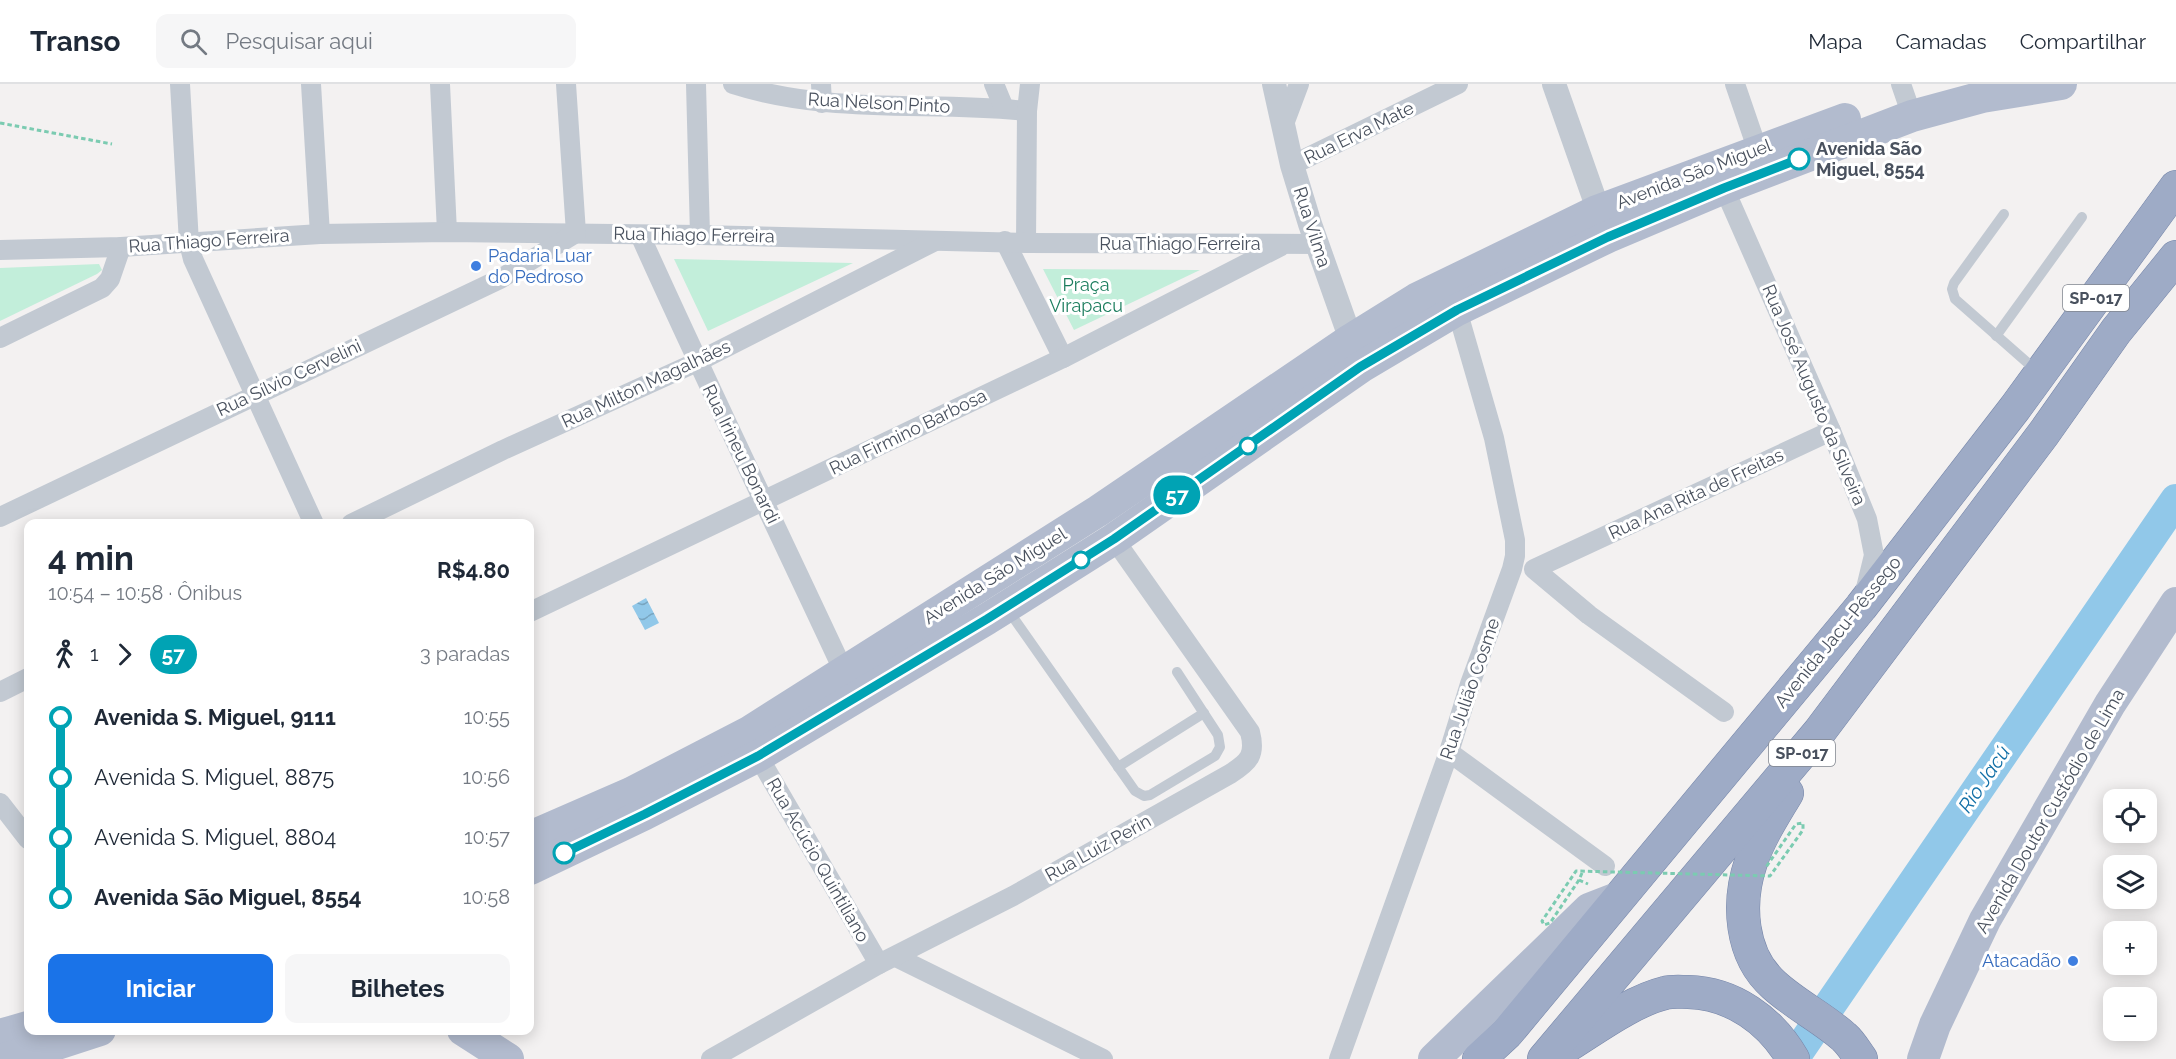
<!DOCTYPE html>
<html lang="pt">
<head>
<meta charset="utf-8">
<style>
  body { margin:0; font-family:Raleway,sans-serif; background:#f6f6f7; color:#1f2937; height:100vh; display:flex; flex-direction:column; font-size:22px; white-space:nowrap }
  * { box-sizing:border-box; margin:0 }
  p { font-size:20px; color:#747a83 }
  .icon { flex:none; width:33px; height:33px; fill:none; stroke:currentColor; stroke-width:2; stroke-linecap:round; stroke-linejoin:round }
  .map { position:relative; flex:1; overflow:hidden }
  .panel { position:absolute; left:24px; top:435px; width:510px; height:516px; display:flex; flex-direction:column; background:#fff; border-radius:12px; box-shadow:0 3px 15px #0003 }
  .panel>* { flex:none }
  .badge { padding:0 12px; border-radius:20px; font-size:21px; line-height:39px }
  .buttons { position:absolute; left:2103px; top:705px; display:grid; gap:12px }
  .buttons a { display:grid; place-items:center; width:54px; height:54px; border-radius:12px; background:#fff; box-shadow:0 3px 15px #0003; font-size:30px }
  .map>.badge { position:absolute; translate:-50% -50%; box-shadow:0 0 0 3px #fff }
  .legs { display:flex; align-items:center; gap:9px; height:66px; padding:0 24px; font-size:20px }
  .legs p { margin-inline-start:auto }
  .headline { display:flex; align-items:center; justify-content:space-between; height:102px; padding:0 24px }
  h1 { font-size:33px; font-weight:700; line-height:45px }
  .action { display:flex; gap:12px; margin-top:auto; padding:12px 24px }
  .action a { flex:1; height:69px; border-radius:12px; background:#1a73e8; color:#fff; font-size:24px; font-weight:700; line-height:69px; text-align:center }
  .action a+a { background:#f6f6f7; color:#1f2937 }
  ul { padding:0 24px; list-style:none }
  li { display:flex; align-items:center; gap:21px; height:60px; font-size:22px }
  li i { display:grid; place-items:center; width:9px; height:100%; margin:0 8px; background:currentColor }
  li i::after { content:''; width:15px; height:15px; margin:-8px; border:4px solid; border-radius:50%; background:#fff }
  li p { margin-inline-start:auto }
  li:first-child i { background:linear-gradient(#0000 50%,currentColor 0) }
  li:last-child i { background:linear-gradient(currentColor 50%,#0000 0) }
  header { display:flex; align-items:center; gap:36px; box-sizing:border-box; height:84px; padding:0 30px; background:#fff; border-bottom:2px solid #e0e1e3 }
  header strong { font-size:28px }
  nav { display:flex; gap:33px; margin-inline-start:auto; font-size:21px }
  .search { width:420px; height:54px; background:#f6f6f7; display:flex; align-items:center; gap:15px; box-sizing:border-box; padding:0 21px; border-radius:12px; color:#747a83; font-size:22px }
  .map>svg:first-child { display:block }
</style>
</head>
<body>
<header>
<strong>Transo</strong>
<div class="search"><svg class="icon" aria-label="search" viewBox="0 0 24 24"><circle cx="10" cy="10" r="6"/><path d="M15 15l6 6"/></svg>Pesquisar aqui</div>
<nav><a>Mapa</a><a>Camadas</a><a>Compartilhar</a></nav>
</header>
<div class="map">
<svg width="2176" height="975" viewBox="0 0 2176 975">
  <defs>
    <pattern id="water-waves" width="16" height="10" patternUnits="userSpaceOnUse" patternTransform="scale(1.5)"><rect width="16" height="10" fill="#91c8e9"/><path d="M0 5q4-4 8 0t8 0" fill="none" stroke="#78a5c0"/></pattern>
  </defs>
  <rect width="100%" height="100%" fill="#f3f1f1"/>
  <!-- park -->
  <g fill="#c2eeda">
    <polygon points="674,175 852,179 853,179 708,247"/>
    <polygon points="99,180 102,186 97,190 0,237 0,184"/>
    <polygon points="1043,185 1196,186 1200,186 1074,246"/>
  </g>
  <!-- water -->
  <polygon fill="url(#water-waves)" points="646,514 659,539 645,546 632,522"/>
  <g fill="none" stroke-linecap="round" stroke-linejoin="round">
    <!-- river -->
    <polyline stroke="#91c8e9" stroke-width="32" points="1793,975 2176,416"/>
    <!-- trunk casing -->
    <g stroke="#7686a9" stroke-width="34">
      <g id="trunk">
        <path d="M 1787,709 C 1774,731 1759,754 1751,778 C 1737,819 1740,871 1774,901 C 1796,921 1823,934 1844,953 C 1851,959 1856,968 1861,975"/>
        <path d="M 1567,962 C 1596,944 1632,917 1665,909 C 1672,907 1681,908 1688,908 C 1733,909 1771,937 1793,975"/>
        <polyline points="1479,975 1507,949 1861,523 2015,324 2176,103"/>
        <polyline points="1544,975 1820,647 2044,349 2116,247 2176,173"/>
      </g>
    </g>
    <!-- path -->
    <g stroke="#7bcbb1" stroke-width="3" stroke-dasharray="4.5 3" stroke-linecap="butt">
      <polyline points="0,39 112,60"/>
      <polyline points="1582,789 1579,796 1588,800"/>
    </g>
    <!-- service -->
    <g stroke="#c2c9d2" stroke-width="10">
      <polyline points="2004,130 1954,199 1952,205 1955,215 2038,288"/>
      <polyline points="1996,252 2082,133"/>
      <polyline points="1008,526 1135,707 1144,712 1150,711 1215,672 1220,663 1218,651 1177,588"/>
      <polyline points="1118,683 1204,629"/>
    </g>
    <!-- minor -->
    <g stroke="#c2c9d2" stroke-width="20">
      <polyline points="180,0 189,159 193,175 314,440"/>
      <polyline points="311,0 320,150"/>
      <polyline points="440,0 447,148"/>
      <polyline points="696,0 700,151"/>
      <path d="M 733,0 C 829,31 929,17 1027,27"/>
      <polyline points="821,0 822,19"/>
      <polyline points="994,0 1004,24"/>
      <polyline points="1735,0 1758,67"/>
      <polyline points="1901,0 1912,32"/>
      <polyline points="1284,40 1299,0"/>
      <polyline points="1292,81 1458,0"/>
      <polyline points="1724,104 1831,347 1867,435 1874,471 1865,508"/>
      <path d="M 640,151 C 706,298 776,442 844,588"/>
      <polyline points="1005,157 1063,274"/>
      <polyline points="1026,159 1027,27 1030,0"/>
      <polyline points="0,166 121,163 320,150 447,148 700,151 1026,159 1317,160"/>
      <polyline points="0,254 102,204 110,195 121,163"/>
      <polyline points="0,433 500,195 576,149 566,0"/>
      <polyline points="351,440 503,366 697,278 935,157"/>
      <polyline points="530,528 1063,274 1281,162"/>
      <polyline points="0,608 28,594"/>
      <polyline points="1724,628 1589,531 1534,485 1831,347"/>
      <polyline points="1449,668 1605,782"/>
      <polyline points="758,672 879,880"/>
      <polyline points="0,719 28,755"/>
      <polyline points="896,873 1103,975"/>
      <path d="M 711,975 L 879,880 L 1013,812 L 1230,690 C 1249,678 1256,671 1250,648 L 1114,455"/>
      <polyline points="1339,975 1449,668 1470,600 1512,485 1515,472 1515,456 1494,354 1457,226 1452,218"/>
    </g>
    <!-- tertiary -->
    <g stroke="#c2c9d2" stroke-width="24">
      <polyline points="1274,0 1292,81 1310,140 1356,270"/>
      <polyline points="1554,0 1604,142"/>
    </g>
    <!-- primary -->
    <g stroke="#b2bbce" stroke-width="32">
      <polyline points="530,753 631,709 749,648 1098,427 1350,256 1416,215 1597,127 1845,35"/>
      <polyline points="530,785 645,730 758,672 987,535 1114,455 1361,283 1457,226 1608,153 1724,104 1912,32 1982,13 2061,0"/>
      <polyline points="463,946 508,975"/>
      <polyline points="0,951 28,943"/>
      <polyline points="3,975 51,962 100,946"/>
      <polyline points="1434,975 1589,825 1620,813"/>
      <polyline points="1923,975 1935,941 1985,836 2110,620 2176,519"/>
    </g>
    <!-- trunk -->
    <use href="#trunk" stroke="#9eabc6" stroke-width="33"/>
    <!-- path-bridge -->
    <polyline stroke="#7bcbb1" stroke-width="3" stroke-dasharray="4.5 3" stroke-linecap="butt" points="1579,796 1550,839 1544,841 1542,837 1576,787 1770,792 1803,746 1803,739 1796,740 1766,783"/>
  </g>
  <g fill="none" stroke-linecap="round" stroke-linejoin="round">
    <!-- line-1 casing -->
    <g stroke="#fff" stroke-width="14">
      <polyline id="line-1" points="564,769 645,730 758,672 987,535 1114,455 1360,283 1457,226 1608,153 1724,104 1799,75"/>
    </g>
    <!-- line-1 -->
    <use href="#line-1" stroke="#00a3b4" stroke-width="9"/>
  </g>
  <!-- markers -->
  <g fill="#fff" stroke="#00a3b4" stroke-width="3">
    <circle cx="1799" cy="75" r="10"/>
    <circle cx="1248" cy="362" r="8"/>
    <circle cx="1081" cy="476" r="8"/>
    <circle cx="564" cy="769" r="10"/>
  </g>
  <g fill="#3f7fe0" stroke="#fff" stroke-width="2">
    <circle cx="476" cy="182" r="6"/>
    <circle cx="2073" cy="877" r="6"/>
  </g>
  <g text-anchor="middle" stroke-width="6" stroke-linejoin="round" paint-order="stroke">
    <!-- shield labels -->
    <g fill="#fff" stroke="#80858e" stroke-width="1.5">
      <rect x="2063" y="201" width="66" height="26" rx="4.5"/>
      <rect x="1769" y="656" width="66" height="26" rx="4.5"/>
    </g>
    <g font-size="16" font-weight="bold" fill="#49515e">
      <text x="2096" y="220">SP-017</text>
      <text x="1802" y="675">SP-017</text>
    </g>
    <!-- street labels -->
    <g font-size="18" fill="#49515e" stroke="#fff">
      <text transform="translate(879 19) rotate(3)" y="6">Rua Nelson Pinto</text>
      <text transform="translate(1359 49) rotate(-26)" y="6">Rua Erva Mate</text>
      <text transform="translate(1694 90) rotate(-21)" y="6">Avenida São Miguel</text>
      <text transform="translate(1312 143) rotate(72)" y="6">Rua Vilma</text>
      <text transform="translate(694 151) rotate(1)" y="6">Rua Thiago Ferreira</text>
      <text transform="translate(209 157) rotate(-4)" y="6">Rua Thiago Ferreira</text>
      <text x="1180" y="166">Rua Thiago Ferreira</text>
      <text transform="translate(289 294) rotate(-25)" y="6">Rua Sílvio Cervelini</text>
      <text transform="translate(646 300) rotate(-25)" y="6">Rua Milton Magalhães</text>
      <text transform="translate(1814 311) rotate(67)" y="6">Rua José Augusto da Silveira</text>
      <text transform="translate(908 348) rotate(-26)" y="6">Rua Firmino Barbosa</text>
      <text transform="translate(741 370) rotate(64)" y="6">Rua Irineu Bonardi</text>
      <text transform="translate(1696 410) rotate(-25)" y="6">Rua Ana Rita de Freitas</text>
      <text transform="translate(995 492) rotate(-32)" y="6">Avenida São Miguel</text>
      <text transform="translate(1838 548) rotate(-51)" y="6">Avenida Jacu-Pêssego</text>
      <text transform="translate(1470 605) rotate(-71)" y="6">Rua Julião Cosme</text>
      <text transform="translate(2050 727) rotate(-60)" y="6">Avenida Doutor Custódio de Lima</text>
      <text transform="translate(1098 764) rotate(-29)" y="6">Rua Luiz Perin</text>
      <text transform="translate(818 776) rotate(60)" y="6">Rua Acúcio Quintiliano</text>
    </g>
    <!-- stop labels -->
    <g font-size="18" font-weight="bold" fill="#49515e" stroke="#fff" text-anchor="start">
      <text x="1816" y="71">Avenida São<tspan x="1816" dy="21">Miguel, 8554</tspan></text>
    </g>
    <!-- shop labels -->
    <g font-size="18" fill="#366cbe" stroke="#fff" text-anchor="start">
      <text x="488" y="178">Padaria Luar<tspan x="488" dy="21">do Pedroso</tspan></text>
      <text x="2061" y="883" text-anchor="end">Atacadão</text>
    </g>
    <!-- park labels -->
    <g font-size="18" fill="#1b7d5d" stroke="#fff">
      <text x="1086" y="207">Praça<tspan x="1086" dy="21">Virapacu</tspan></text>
    </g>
    <!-- water labels -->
    <g font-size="20" font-style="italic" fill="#1270a7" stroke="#fff">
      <text transform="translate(1984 695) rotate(-56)" y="7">Rio Jacú</text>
    </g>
  </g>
</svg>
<div class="buttons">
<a><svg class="icon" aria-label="locate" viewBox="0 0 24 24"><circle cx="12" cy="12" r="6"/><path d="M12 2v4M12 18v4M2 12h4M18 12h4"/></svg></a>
<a><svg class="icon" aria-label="layers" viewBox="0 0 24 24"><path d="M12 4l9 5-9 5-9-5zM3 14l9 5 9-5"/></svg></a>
<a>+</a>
<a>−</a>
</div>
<b class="badge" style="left:1177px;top:411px;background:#00a3b4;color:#fff">57</b>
<section class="panel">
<div class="headline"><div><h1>4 min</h1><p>10:54 – 10:58 · Ônibus</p></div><b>R$4.80</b></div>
<div class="legs"><svg class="icon" aria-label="walk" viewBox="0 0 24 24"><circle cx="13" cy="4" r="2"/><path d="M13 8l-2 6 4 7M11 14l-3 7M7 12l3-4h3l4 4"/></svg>1<svg class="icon" aria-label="forward" viewBox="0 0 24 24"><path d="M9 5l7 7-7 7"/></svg><b class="badge" style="background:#00a3b4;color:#fff">57</b><p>3 paradas</p></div>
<ul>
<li><i style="color:#00a3b4"></i><b>Avenida S. Miguel, 9111</b><p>10:55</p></li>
<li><i style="color:#00a3b4"></i><span>Avenida S. Miguel, 8875</span><p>10:56</p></li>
<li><i style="color:#00a3b4"></i><span>Avenida S. Miguel, 8804</span><p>10:57</p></li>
<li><i style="color:#00a3b4"></i><b>Avenida São Miguel, 8554</b><p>10:58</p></li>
</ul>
<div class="action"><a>Iniciar</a><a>Bilhetes</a></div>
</section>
</div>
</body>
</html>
